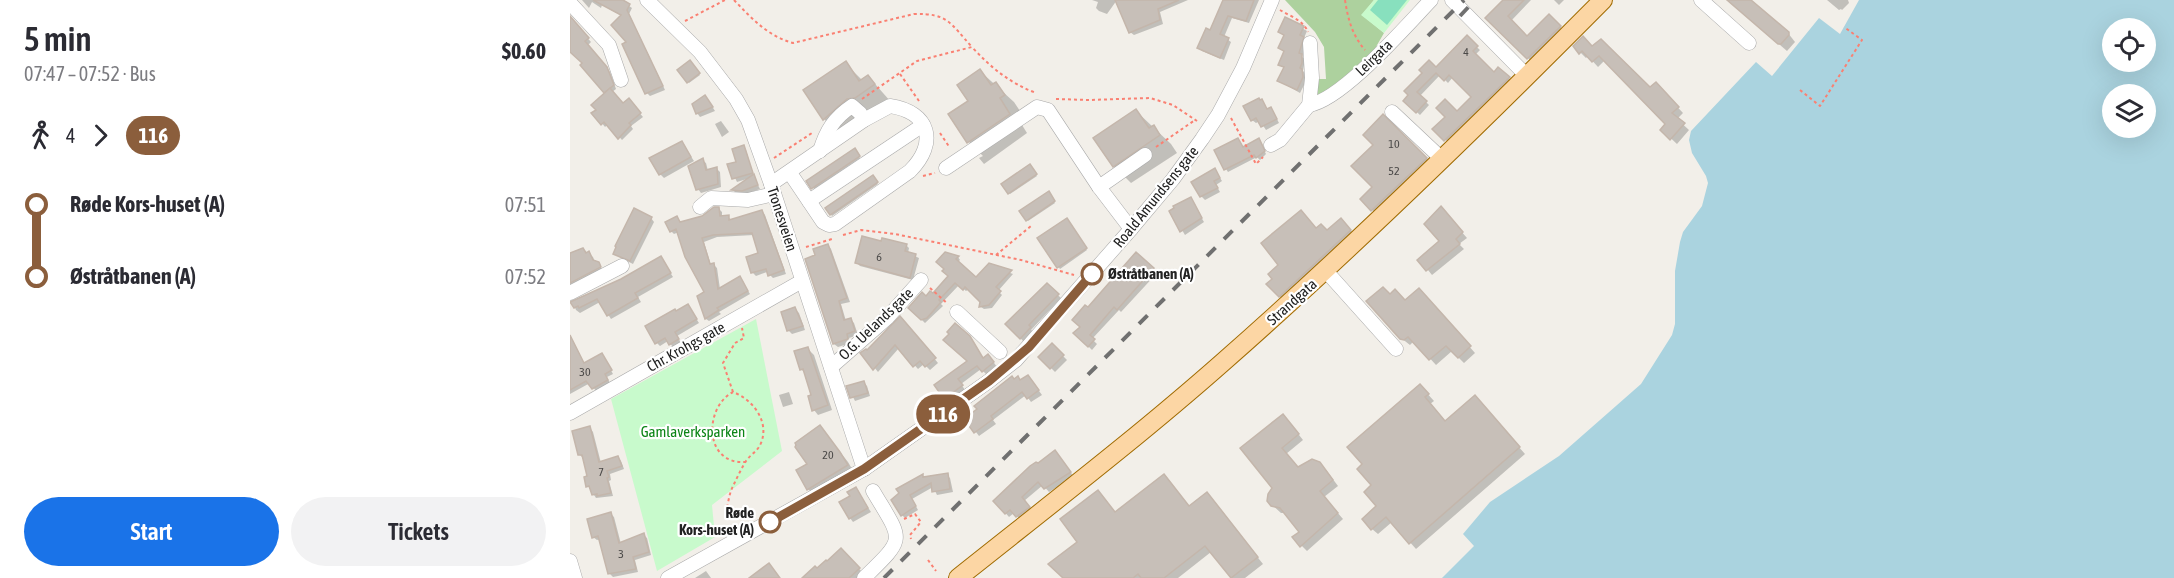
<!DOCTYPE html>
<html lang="en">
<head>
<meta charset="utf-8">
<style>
  body { margin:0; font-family:"Asap Condensed",sans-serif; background:#f2f2f3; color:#2b2b33; height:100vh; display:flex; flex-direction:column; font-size:22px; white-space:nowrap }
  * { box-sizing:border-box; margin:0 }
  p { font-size:20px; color:#7c7c81 }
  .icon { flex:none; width:33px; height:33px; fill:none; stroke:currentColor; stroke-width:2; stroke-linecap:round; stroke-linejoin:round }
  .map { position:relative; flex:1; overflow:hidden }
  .drawer { display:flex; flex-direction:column; background:#fff; width:570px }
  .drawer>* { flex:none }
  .badge { padding:0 12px; border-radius:20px; font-size:21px; line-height:39px }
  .buttons { position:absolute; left:1532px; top:18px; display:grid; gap:12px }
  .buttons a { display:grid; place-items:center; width:54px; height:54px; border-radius:50%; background:#fff; box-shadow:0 6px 24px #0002; font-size:30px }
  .map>.badge { position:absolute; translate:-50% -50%; box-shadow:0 0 0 3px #fff }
  .legs { display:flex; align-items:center; gap:9px; height:66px; padding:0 24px; font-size:20px }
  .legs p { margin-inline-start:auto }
  .overview { display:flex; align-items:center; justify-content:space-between; height:102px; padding:0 24px }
  h1 { font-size:33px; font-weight:600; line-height:45px }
  .primary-button { display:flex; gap:12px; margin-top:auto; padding:12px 24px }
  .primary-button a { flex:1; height:69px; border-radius:36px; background:#1a73e8; color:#fff; font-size:24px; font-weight:600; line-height:69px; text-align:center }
  .primary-button a+a { background:#f2f2f3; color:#2b2b33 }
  ul { padding:0 24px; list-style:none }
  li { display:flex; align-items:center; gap:21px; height:72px; font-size:22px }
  li i { display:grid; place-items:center; width:9px; height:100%; margin:0 8px; background:currentColor }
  li i::after { content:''; width:15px; height:15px; margin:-8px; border:4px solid; border-radius:50%; background:#fff }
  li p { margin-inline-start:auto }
  li:first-child i { background:linear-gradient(#0000 50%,currentColor 0) }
  li:last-child i { background:linear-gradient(currentColor 50%,#0000 0) }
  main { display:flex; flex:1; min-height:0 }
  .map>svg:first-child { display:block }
</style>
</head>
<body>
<main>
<section class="drawer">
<div class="overview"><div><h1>5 min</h1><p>07:47 – 07:52 · Bus</p></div><b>$0.60</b></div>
<div class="legs"><svg class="icon" aria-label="walk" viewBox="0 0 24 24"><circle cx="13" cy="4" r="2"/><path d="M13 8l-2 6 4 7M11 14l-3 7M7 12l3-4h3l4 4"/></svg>4<svg class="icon" aria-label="forward" viewBox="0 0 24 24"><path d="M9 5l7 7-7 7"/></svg><b class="badge" style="background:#8b5e3c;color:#fff">116</b></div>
<ul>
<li><i style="color:#8b5e3c"></i><b>Røde Kors-huset (A)</b><p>07:51</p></li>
<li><i style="color:#8b5e3c"></i><b>Østråtbanen (A)</b><p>07:52</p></li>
</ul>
<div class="primary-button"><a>Start</a><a>Tickets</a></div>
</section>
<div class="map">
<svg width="1604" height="578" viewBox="0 0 1604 578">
  <rect width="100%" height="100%" fill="#f2efe9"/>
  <!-- forest -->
  <polygon fill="#add19e" points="804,0 792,15 814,33 799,59 751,98 743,97 745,79 756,79 754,47 745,32 715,0"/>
  <!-- park -->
  <g fill="#c8facc">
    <polygon points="804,0 840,0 814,33 791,15"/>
    <polygon points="186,319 212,451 142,505 145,537 87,571 41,399"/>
  </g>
  <!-- pitch -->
  <polygon fill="#88e0be" points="808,0 837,0 817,25 800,10"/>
  <!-- water -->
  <path fill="#aad3df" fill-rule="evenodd" d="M 1289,0 L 1604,0 L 1604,578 L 872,578 L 904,546 L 893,534 L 920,502 L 989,456 L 1071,384 L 1102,335 L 1105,324 L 1105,271 L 1110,242 L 1113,232 L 1132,206 L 1138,183 L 1136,176 L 1122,153 L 1119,140 L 1121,131 L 1186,62 L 1202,76 L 1249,18 L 1270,34 ZM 1542,28 L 1575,28 L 1575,62 L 1542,62 ZM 1542,94 L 1575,94 L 1575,128 L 1542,128 Z"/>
  <!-- shadow -->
  <g fill="#0003">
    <polygon points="12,0 50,0 62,8 59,14 95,90 80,96 77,93 58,43 52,16 32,5 31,8 22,2 19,8"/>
    <polygon points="522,0 547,0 537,14 529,11 526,8 528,2"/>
    <polygon points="547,0 618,0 590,12 593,24 564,35 560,32"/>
    <polygon points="654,0 689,0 679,23 662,18 654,37 661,42 654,60 632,51 629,48 641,32"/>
    <polygon points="934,0 961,0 941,21 957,38 979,16 994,30 962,62 917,18"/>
    <polygon points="984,0 994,0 989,5"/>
    <polygon points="1157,0 1179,0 1218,33 1225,42 1217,51"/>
    <polygon points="1257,0 1278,0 1279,3 1272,10 1271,9 1269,10"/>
    <polygon points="0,18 21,42 18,45 40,72 46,89 42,92 53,105 61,103 73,117 61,126 63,129 52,140 38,124 35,127 24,113 28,110 36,94 12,65 14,63 0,50"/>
    <polygon points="716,19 737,31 734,38 737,42 732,57 735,59 733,71 736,74 736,81 730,93 709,81 715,69 710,64 715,52 710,48 715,36 710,32"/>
    <polygon points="897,38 910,50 905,55 924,74 928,69 942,81 879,143 864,129 877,117 887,113 903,97 883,77 878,83 870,75 850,96 859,105 850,115 835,101"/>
    <polygon points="1005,47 1022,48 1080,89 1086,84 1113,113 1107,119 1119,130 1107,144 1092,130 1098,124 1035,60 1028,67 1018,56 1016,58"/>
    <polygon points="120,62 130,75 119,83 109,70"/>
    <polygon points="275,63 292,80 298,76 321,102 271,136 254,119"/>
    <polygon points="410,71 444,102 452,114 447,117 457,133 414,164 409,158 413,156 399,142 400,101"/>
    <polygon points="138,100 145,111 130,117 127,113"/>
    <polygon points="692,101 698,110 700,109 704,113 709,123 696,130 690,121 686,123 682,120"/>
    <polygon points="566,111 601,144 607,153 561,183 544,166"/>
    <polygon points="813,117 862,164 807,215 792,199 804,187 805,145"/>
    <polygon points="151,121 159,132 152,137 145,124"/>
    <polygon points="689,140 696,154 690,160 687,157 658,172 656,169 674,148"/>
    <polygon points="112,143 124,161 94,178 90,174"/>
    <polygon points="173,147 176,150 184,177 190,189 176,194 166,193 163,190 180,178 167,182 159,165 167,163"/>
    <polygon points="286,152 290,158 244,189 239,182"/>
    <polygon points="132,160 136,163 138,171 147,169 150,172 151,187 131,193 128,189"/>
    <polygon points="461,167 467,176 440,194 433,184"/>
    <polygon points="645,170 652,181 646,185 650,192 635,200 631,196"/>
    <polygon points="303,177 308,184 262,216 257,209"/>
    <polygon points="478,193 485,203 458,221 451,212"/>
    <polygon points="620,199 634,222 615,235 601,212"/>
    <polygon points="149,209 152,212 152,217 158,217 163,221 192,211 195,215 216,274 203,278 197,272 186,276 183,273 178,258 190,254 184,235 147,237 134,242 141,265 144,265 147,268 150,289 170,278 180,294 149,312 151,314 139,321 136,319 129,297 136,293 109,232 104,234 101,231 106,218 111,223 133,217"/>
    <polygon points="875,213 897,238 889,244 894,249 862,275 850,260 871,241"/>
    <polygon points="81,218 84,222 63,264 49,257 45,254"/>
    <polygon points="771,220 784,234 713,300 698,284 746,230 757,232"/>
    <polygon points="498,222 517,250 490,269 469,239"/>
    <polygon points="258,245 261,249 280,302 271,304 276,321 280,319 284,323 288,335 279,338 281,343 268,347 264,344 247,256"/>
    <polygon points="336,245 339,248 338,253 349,258 343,280 290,266 287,263"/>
    <polygon points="13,249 23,257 25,262 34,271 0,289 0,255"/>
    <polygon points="375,254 388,257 390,260 388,262 406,279 419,265 443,274 428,291 432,295 422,308 414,309 411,307 412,301 399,289 396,291 389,285 371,304 373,306 355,323 340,308 363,295 380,276"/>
    <polygon points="566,254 587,273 551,312 549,310 522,339 527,344 522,350 505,333 512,327 518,309"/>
    <polygon points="91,258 103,277 68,297 71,302 41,319 30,302 10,313 6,310 3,303 52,280"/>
    <polygon points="477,285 491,298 461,330 464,332 454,342 437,324"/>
    <polygon points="854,295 905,353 894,363 882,351 866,365 844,341 840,345 831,338 820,296 835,302"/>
    <polygon points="118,306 129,323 107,336 111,343 103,347 98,341 90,346 87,343 106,312"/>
    <polygon points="225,309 229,313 235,330 222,334 219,331 213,313"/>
    <polygon points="334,322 368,363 360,370 354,364 348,369 329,348 308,372 293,353 298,352"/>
    <polygon points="482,345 497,360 485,372 470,357"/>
    <polygon points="6,349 15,364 34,358 43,374 37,377 40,383 26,391 20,383 0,394 0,352"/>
    <polygon points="238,349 244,355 262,410 248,415 244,410 243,396 236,374 231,369"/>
    <polygon points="414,360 422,360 427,367 416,374 411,369 391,384 395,390 379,402 375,398 399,362"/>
    <polygon points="461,380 472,395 461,402 456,395 423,420 426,424 409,436 396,419 451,382"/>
    <polygon points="293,382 297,386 300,396 285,401 278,387"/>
    <polygon points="855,391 864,401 860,404 876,422 910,403 955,454 846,549 822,522 808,534 802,529 809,506 803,485"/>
    <polygon points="219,392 223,404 213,407 209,395"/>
    <polygon points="718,421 733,440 716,454 728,469 750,464 756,470 768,486 754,497 773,519 737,551 731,545 731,532 716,513 711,513 700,503 704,487 672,448"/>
    <polygon points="250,427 278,462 285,474 246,497 238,489 239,464"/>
    <polygon points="20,428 23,432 31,463 48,457 51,461 54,469 40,474 41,480 39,481 43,496 26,498 18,486 19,477 13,458 10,455"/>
    <polygon points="489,456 504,477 479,492 473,485 454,501 463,511 451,520 444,513 439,517 425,501 468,465"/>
    <polygon points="377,475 380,478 383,492 367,495 363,487 342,499 348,510 335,518 332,515 331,493 353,476 355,478"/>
    <polygon points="594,476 620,507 637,494 693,564 675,578 662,578 641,552 608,578 494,578"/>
    <polygon points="286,489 301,512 283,522 280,518 282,496"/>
    <polygon points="41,514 44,517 51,544 74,535 77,538 81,555 65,560 68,572 43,577 39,573 31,539 27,540 23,537"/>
    <polygon points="271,550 295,575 292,578 238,578"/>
    <polygon points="136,571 141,578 125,578"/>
  </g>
  <!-- building -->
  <g fill="#c7bfb8" stroke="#c4b6ab" stroke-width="1.5">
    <polygon points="23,0 53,0 60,4 57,10 93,86 75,94 52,44 56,42 41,25 51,15"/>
    <polygon points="545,0 609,0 588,9 590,20 559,33"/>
    <polygon points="653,0 684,0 676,21 658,16 650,34 659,38 650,58 627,48 636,28 640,30"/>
    <polygon points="933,0 954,0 938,16 957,36 979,14 991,26 957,59 915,18"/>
    <polygon points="1157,0 1181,0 1219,32 1219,35 1211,44 1208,44"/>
    <polygon points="0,16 19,38 15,41 37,67 44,85 34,93 10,65 12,63 0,52"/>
    <polygon points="715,17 734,26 730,35 734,37 729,53 732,54 732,63 730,68 732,69 733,77 727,90 707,81 714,67 708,65 714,51 708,48 714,35 708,32"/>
    <polygon points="897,35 908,46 903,51 924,72 928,67 940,77 874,141 862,129 875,117 866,108 875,99 887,111 901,97 879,75 874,81 866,73 847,92 857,101 846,113 833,101 838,95 834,91 852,73 849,70 859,60 866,67"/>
    <polygon points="1013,36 1022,46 1031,39 1080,87 1086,82 1109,107 1102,113 1115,123 1100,140 1090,130 1095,124 1029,56 1022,62 1012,51 1009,54 1003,46"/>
    <polygon points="120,60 130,73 117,83 107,70"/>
    <polygon points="276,61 289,81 298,75 305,84 285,98 277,99 253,120 233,90"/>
    <polygon points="410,69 421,85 426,82 435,95 430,98 440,114 397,143 378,114 398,101 387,85"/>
    <polygon points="40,88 53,103 59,98 71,113 59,123 61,125 48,139 34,122 31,125 21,113 26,110 21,105"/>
    <polygon points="135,95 143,107 126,114 122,104"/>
    <polygon points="689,98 690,100 692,99 697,109 701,107 707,119 691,127 686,118 681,121 673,106"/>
    <polygon points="566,109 579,128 584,125 590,135 543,167 523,138"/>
    <polygon points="813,114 857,158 801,211 790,199 802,187 781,166 803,145 793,135"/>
    <polygon points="668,138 673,147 689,138 695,151 686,158 684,155 654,170 644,150"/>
    <polygon points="112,141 121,157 89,175 79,158"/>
    <polygon points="174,145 183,173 162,179 157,164 166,162 162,149"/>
    <polygon points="285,148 290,156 241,189 236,181"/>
    <polygon points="133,158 136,170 147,167 148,184 126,190 118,166"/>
    <polygon points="460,164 467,174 438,194 431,184"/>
    <polygon points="645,168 650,178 644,181 648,188 630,197 621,182"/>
    <polygon points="184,174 188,185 172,191 161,190"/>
    <polygon points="303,175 308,182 260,215 255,208"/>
    <polygon points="479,191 485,201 456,221 449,211"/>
    <polygon points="621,197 632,218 610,232 599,211 604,208 603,206"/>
    <polygon points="871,206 893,232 886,239 890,244 856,271 847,260 869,241 854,224"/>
    <polygon points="144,207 149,207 150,216 159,215 159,220 192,210 214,270 198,276 196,269 181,273 176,257 188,253 182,233 143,235 132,238 140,264 144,263 148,289 170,276 178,291 147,308 149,310 135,319 127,296 134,292 115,257 106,229 100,232 95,222 107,216 110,222 132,216"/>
    <polygon points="64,208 82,217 60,261 43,254 46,247 45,246"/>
    <polygon points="731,210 746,228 751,224 757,230 771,218 781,230 709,297 696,284 702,279 698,274 708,265 691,243"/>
    <polygon points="497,218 517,248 487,268 467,238"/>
    <polygon points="292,236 311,241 312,238 337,244 335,251 346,254 340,278 285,263"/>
    <polygon points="258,244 277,298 269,301 274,320 281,318 285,331 277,334 278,339 263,344 235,259 245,255 243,249"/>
    <polygon points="13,248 16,253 19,251 23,260 29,262 31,267 0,283 0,253"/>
    <polygon points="375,252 389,256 386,259 406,277 419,263 442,270 426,287 431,291 419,305 409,307 410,302 395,287 393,290 385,283 369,300 371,302 357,318 351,320 338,308 352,292 356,296 360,291 363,293 378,276 372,271 374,269 366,262"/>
    <polygon points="566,252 584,268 547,310 544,307 520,335 525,339 518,347 503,333 510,327 502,320 515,305 518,307"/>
    <polygon points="91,256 101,273 65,293 68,298 37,316 27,299 9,308 8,306 4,308 0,302 51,279"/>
    <polygon points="477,283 489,294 459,325 461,327 450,339 435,324"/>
    <polygon points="813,287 820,294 825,289 835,300 849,288 901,346 888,358 876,346 859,360 838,337 834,340 830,339 796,301"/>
    <polygon points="118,304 127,319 105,332 109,339 99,345 95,338 85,344 75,326 105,309 106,311"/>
    <polygon points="225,307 233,326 217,331 211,312"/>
    <polygon points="330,316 366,358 355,367 350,361 343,367 325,345 303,370 290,353 296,349 297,350"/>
    <polygon points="385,323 400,336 413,358 418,354 424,362 412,372 407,366 388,379 393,385 374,399 364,385 397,361 373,340 379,334 377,332"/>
    <polygon points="0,335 14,363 32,353 42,370 35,374 38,380 22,389 16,381 0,390"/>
    <polygon points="482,343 494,355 480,369 468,357"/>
    <polygon points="238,347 258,405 242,411 238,396 241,395 233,369 230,370 224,351"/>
    <polygon points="458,375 469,390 457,399 452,392 421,416 423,419 404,433 394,419 407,409 404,406 442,376 444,379 448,376 450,380"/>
    <polygon points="294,381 298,393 280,398 276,386"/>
    <polygon points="850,384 859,394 855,397 875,421 905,395 950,447 839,544 816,517 801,530 792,519 806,506 794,492 801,485 787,469 792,464 777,447"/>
    <polygon points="713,414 729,434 712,448 728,467 742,459 750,462 763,480 750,491 768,513 730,547 722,537 729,532 710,508 701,506 697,501 698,494 702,488 670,448"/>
    <polygon points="250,425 270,452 278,465 237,490 226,470 237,464 225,447 226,445 225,443"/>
    <polygon points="20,426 29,462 48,456 52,466 37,471 39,477 37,478 41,493 27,496 27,494 22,495 19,486 16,487 14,477 17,476 12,455 8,455 2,431"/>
    <polygon points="485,450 501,472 474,489 468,482 452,497 460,507 446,517 440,510 435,514 423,501 460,466 466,462 468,463"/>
    <polygon points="378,473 380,489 362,492 361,483 340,495 346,506 331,516 321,500 329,493 326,489 353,474 353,477"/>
    <polygon points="594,474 619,506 637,492 688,557 661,578 635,546 594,578 571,578 568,574 563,578 493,578 478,564 507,542 490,519 528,490 545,512"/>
    <polygon points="286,487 298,508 279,519 269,502 280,496 277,492"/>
    <polygon points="41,512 49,543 74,533 79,552 63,557 66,569 38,574 28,536 22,538 17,519"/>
    <polygon points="271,548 290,568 279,578 232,578 245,566 247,568 256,560 257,561"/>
    <polygon points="199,563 210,578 179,578"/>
  </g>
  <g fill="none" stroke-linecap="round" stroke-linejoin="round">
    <!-- minor casing -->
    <g stroke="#a9a9a9" stroke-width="15">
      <g id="minor">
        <polyline points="77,0 130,52 166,99 178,120 201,184 294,469"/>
        <polyline points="882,0 957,76"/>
        <polyline points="1131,0 1179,43"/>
        <polyline points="0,3 39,45 51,80"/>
        <path d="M 739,105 C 772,100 836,26 861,0"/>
        <polyline points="822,112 872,159"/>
        <polyline points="701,145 710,140 739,105 742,78 740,43"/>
        <path d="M 250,151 C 256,131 264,118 282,106 L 290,113 L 294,120"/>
        <polyline points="376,168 467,107 478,110 529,187 561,229"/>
        <path d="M 201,184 L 294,120 L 320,106 C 360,112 368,143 340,171 L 265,224 L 259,225 L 253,222 L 220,173"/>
        <polyline points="529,187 575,155"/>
        <polyline points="239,201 353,125"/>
        <polyline points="130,207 141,198 178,200 204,194"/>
        <polyline points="756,271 826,349"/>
        <polyline points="0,293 52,266"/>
        <polyline points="387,312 430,352"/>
        <polyline points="261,367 317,318 351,280"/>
        <polyline points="0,413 232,281"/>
        <polyline points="0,561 5,578"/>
        <polyline points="98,578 294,469 419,381 446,360 561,229 603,179 632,139 648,115 673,68 702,0"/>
        <path d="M 294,578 C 337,536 333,542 303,491"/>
      </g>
    </g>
    <!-- major casing -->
    <g stroke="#a06b00" stroke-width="20">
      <path id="major" d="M 388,578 C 477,507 567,438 652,363 C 784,247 909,125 1033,0"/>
    </g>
    <!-- path -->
    <g stroke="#fa8072" stroke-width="2" stroke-dasharray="3 3" stroke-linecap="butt">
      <path d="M 164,0 C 182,19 198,36 223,43 L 344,14 C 378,13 380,23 402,47"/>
      <path d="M 775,0 C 778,19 782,35 795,50"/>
      <path d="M 710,10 C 720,16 734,21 738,32"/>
      <polyline points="115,21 155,0"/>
      <polyline points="330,74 349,101"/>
      <polyline points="1230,90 1250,106 1292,40 1274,27"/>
      <path d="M 292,99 L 347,61 L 402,47 C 421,68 440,83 466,93"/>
      <polyline points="486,99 519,100 580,98 603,105 627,121"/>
      <polyline points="661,118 686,164 693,157"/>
      <polyline points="370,133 380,148"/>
      <polyline points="586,147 625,120"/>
      <polyline points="204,158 242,133"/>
      <polyline points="353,176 365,173"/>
      <polyline points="273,235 291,230 325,234 451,260 504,275"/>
      <polyline points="236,247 262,239"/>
      <polyline points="426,255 461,226"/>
      <polyline points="360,288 378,304"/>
      <polyline points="163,392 153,363 165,343 174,338 172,328"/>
      <path d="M 156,513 C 158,504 159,494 163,486 C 167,478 171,469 176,461 C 180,455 188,451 191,443 C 200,421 182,399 163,392 C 134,407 133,465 176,462"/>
      <polyline points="334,519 345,514 351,522 340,535 341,539"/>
      <polyline points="358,560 366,571"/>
    </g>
    <!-- minor -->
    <use href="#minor" stroke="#fff" stroke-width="14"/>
    <!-- major -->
    <use href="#major" stroke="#fcd6a4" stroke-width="18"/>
    <!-- rail -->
    <g stroke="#707070" stroke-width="4" stroke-dasharray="12 12" stroke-linecap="butt">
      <polyline points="890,16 905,0"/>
      <polyline points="314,578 894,0"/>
    </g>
  </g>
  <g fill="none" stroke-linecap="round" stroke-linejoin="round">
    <!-- line-1 casing -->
    <g stroke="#fff" stroke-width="14">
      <polyline id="line-1" points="200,522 294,469 419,381 459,347 522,274"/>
    </g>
    <!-- line-1 -->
    <use href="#line-1" stroke="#8b5e3c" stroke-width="9"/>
  </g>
  <!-- markers -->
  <g fill="#fff" stroke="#8b5e3c" stroke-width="3">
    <circle cx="522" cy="274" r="10"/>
    <circle cx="200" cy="522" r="10"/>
  </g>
  <g text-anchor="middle" stroke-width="4.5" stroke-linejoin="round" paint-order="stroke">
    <!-- number labels -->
    <g font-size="12" fill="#4b4948">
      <text x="896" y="56">4</text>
      <text x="824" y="148">10</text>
      <text x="824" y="175">52</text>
      <text x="309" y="261">6</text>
      <text x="15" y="376">30</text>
      <text x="258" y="459">20</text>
      <text x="31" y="476">7</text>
      <text x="51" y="558">3</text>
    </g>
    <!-- street labels -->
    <g font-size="15" fill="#222" stroke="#fff">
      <text transform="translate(804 58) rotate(-44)" y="5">Leirgata</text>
      <text transform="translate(586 197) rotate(-51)" y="5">Roald Amundsens gate</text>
      <text transform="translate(212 219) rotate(72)" y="5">Tronesveien</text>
      <text transform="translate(722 302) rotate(-42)" y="5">Strandgata</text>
      <text transform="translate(306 324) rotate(-44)" y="5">O.G. Uelands gate</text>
      <text transform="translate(116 347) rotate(-29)" y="5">Chr. Krohgs gate</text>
    </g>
    <!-- stop labels -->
    <g font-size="15" font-weight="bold" fill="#222" stroke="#fff" text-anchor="start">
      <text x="538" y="279">Østråtbanen (A)</text>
      <text x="184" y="518" text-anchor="end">Røde<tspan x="184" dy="17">Kors-huset (A)</tspan></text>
    </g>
    <!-- park labels -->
    <g font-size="15" fill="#0c8416" stroke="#fff">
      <text x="123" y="437">Gamlaverksparken</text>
    </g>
  </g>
</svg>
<div class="buttons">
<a><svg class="icon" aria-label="locate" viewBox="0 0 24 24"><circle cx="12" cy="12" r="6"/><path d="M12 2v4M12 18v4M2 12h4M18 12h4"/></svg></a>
<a><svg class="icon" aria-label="layers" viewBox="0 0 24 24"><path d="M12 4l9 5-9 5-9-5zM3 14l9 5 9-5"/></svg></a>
</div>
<b class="badge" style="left:373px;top:414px;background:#8b5e3c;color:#fff">116</b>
</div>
</main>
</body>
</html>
